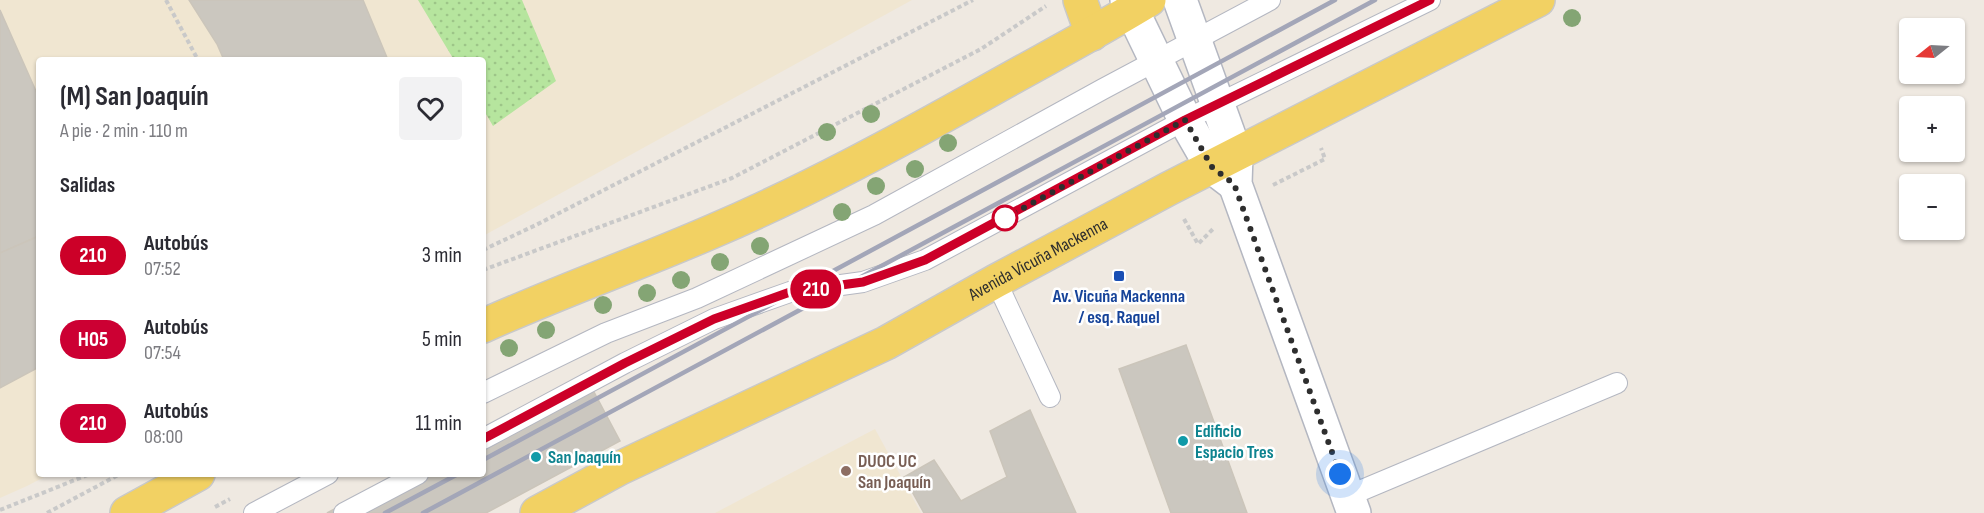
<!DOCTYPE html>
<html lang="es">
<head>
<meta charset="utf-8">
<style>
  body { margin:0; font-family:"Sofia Sans Condensed",sans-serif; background:#f2f2f3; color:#2b2b33; height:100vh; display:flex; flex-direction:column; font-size:22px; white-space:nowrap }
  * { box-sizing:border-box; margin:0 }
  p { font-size:20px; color:#7c7c81 }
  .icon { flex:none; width:33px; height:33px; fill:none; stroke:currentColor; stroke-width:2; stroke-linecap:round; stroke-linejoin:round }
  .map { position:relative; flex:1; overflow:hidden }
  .sheet { position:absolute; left:36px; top:57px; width:450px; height:420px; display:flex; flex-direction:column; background:#fff; border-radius:6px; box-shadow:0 2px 4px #0004 }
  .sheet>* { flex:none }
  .badge { padding:0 12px; border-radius:20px; font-size:21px; line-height:39px }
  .needle { width:39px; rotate:252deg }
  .fabs { position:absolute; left:1899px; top:18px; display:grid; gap:12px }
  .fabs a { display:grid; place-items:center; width:66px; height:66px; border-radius:6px; background:#fff; box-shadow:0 2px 4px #0004; font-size:30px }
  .you { position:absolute; width:30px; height:30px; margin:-15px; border:4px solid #fff; border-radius:50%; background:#1a73e8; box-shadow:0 0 0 9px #1a73e833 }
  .map>.badge { position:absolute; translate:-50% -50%; box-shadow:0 0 0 3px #fff }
  h2 { padding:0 24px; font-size:22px; line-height:54px }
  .round { display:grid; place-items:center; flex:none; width:63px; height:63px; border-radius:6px; background:#f2f2f3 }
  .summary { display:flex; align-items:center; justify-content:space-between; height:102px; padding:0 24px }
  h1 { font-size:28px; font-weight:700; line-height:45px }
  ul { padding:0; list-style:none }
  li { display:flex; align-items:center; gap:18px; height:84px; padding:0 24px }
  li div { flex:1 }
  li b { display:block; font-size:22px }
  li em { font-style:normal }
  li .badge { min-width:66px; font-weight:700; text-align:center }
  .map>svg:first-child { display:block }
</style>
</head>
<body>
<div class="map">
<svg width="1984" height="513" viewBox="0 0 1984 513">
  <defs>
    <pattern id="garden-dots" width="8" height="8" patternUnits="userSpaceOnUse" patternTransform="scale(1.5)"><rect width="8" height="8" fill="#b6e59e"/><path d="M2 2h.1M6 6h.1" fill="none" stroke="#9dc588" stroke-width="1.8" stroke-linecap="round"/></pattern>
  </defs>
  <rect width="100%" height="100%" fill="#efe9e1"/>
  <!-- education -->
  <g fill="#f0e6d1">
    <polygon points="0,0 912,0 483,236 483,60 39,60 39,474 50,474 27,486 0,498"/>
    <polygon points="875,429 921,513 715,513"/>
  </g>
  <!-- garden -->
  <polygon fill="url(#garden-dots)" points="418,0 522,0 556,81 493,126 483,109 483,60 454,60"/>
  <!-- building -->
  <g fill="#cbc7bf" stroke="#cbc5ba" stroke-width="1.5">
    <polygon points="189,0 363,0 388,60 224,60 217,44"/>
    <polygon points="0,10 39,98 39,236 0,253"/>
    <polygon points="39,236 39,367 0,388 0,253"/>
    <polygon points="1186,345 1247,513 1171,513 1119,369"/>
    <polygon points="585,375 620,441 486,513 327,513 400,474 483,474 483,430"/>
    <polygon points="1030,410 1076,513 924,513 904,477 934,460 961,501 1007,477 990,431"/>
  </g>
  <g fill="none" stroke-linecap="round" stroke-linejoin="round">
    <!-- service casing -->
    <g stroke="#b4b7c1" stroke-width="22">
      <g id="service">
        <polyline points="996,281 1050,397"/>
        <polyline points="483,393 606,333 697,298 874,215 1103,89 1270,0"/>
        <polyline points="483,439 625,363 714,319 790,292 863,282 925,260 1185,120 1430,0"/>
        <polyline points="1348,496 1617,383"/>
        <polyline points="254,513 328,474"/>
        <polyline points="344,513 418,474"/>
      </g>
    </g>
    <!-- tertiary casing -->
    <g stroke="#b4b7c1" stroke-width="36">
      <g id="tertiary">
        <polyline points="1127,0 1185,120 1212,167 1233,183"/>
        <polyline points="1180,0 1236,155 1235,184 1354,513"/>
      </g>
    </g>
    <!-- primary casing -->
    <g stroke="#c9c9c9" stroke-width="36">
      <g id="primary">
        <polyline points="1080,0 1092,34"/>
        <path d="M 483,326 C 558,292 635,265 711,232 C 807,191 899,141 990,90 C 1043,60 1097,32 1149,0"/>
        <polyline points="127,513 198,474"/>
        <path id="s1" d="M 537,513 L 620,468 L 886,343 L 996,281 L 1168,189 L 1538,0"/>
      </g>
    </g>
    <!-- path -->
    <g stroke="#c9c9c9" stroke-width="4" stroke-dasharray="4.5 3" stroke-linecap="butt">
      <polyline points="166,0 198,60"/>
      <polyline points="1273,185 1325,159 1321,148"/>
      <polyline points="1184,219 1198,244 1214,228"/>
      <polyline points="483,250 536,225 973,0"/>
      <polyline points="483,270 732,178 981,49 1046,6"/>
      <polyline points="215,507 230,499"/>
      <polyline points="0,510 90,474"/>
      <polyline points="47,513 120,474"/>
    </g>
    <!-- service -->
    <use href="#service" stroke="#fff" stroke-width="20"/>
    <!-- tertiary -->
    <use href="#tertiary" stroke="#fff" stroke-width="33"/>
    <!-- primary -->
    <use href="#primary" stroke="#f2d163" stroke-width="33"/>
    <!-- rail -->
    <g stroke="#a3a6b8" stroke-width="4.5">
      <polyline points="483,460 1335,0"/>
      <polyline points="385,513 458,474"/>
      <polyline points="423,513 1375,0"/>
    </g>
  </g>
  <!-- trees -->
  <g fill="#84a574">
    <circle cx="1572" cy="18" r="9"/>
    <circle cx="871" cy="114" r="9"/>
    <circle cx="827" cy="132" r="9"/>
    <circle cx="948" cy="143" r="9"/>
    <circle cx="915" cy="169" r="9"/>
    <circle cx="876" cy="186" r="9"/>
    <circle cx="842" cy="212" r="9"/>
    <circle cx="760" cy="246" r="9"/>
    <circle cx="720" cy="262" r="9"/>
    <circle cx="681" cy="280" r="9"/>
    <circle cx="647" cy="293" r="9"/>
    <circle cx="603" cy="305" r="9"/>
    <circle cx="546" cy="330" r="9"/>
    <circle cx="509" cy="348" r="9"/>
  </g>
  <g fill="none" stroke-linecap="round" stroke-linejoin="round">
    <!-- line casing -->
    <g stroke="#fff" stroke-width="14">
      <polyline id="line" points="483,439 625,363 714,319 790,292 863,282 925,260 1185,120 1430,0"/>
    </g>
    <!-- line -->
    <use href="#line" stroke="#cc0028" stroke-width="9"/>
    <!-- walk -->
    <polyline stroke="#2e2e2e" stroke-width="6" stroke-dasharray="0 10.8" points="1005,218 1185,120 1212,167 1234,184 1340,474"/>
  </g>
  <!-- markers -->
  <circle fill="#fff" stroke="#cc0028" stroke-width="3" cx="1005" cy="218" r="12"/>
  <rect fill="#1a4fb4" stroke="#fff" stroke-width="2" x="1113" y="270" width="12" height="12" rx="3"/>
  <g fill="#0f9aa8" stroke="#fff" stroke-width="2">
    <circle cx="1183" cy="441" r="6"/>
    <circle cx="536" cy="457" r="6"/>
  </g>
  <circle fill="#8d6e63" stroke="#fff" stroke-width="2" cx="846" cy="471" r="6"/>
  <g text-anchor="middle" stroke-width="5" stroke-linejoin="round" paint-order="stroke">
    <!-- street labels -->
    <g font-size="18" fill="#2e2e2e" stroke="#fff">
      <text dy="6" stroke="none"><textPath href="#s1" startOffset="562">Avenida Vicuña Mackenna</textPath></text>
    </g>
    <!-- transit labels -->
    <g font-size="18" font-weight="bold" fill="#164399" stroke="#fff">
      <text x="1119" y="302">Av. Vicuña Mackenna<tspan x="1119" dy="21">/ esq. Raquel</tspan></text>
    </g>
    <!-- culture labels -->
    <g font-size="18" font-weight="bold" fill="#0d838f" stroke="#fff" text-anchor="start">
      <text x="1195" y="437">Edificio<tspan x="1195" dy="21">Espacio Tres</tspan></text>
      <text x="548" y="463">San Joaquín</text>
    </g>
    <!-- education labels -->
    <g font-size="18" font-weight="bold" fill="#785e54" stroke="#fff" text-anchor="start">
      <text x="858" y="467">DUOC UC<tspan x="858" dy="21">San Joaquín</tspan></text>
    </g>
  </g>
</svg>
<div class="fabs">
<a><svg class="needle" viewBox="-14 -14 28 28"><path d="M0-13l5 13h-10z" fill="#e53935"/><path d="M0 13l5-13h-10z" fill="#7c7c81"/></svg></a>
<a>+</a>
<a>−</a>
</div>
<div class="you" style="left:1340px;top:474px"></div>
<b class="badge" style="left:816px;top:289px;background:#cc0028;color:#fff">210</b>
<section class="sheet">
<div class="summary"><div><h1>(M) San Joaquín</h1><p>A pie · 2 min · 110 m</p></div><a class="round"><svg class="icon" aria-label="heart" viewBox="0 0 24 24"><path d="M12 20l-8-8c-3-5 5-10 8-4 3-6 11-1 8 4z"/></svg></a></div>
<h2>Salidas</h2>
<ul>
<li><span class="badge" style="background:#cc0028;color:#fff">210</span><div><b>Autobús</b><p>07:52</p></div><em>3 min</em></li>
<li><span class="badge" style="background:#c03;color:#fff">H05</span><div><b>Autobús</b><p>07:54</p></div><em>5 min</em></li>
<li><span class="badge" style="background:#c03;color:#fff">210</span><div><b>Autobús</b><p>08:00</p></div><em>11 min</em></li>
</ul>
</section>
</div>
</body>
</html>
